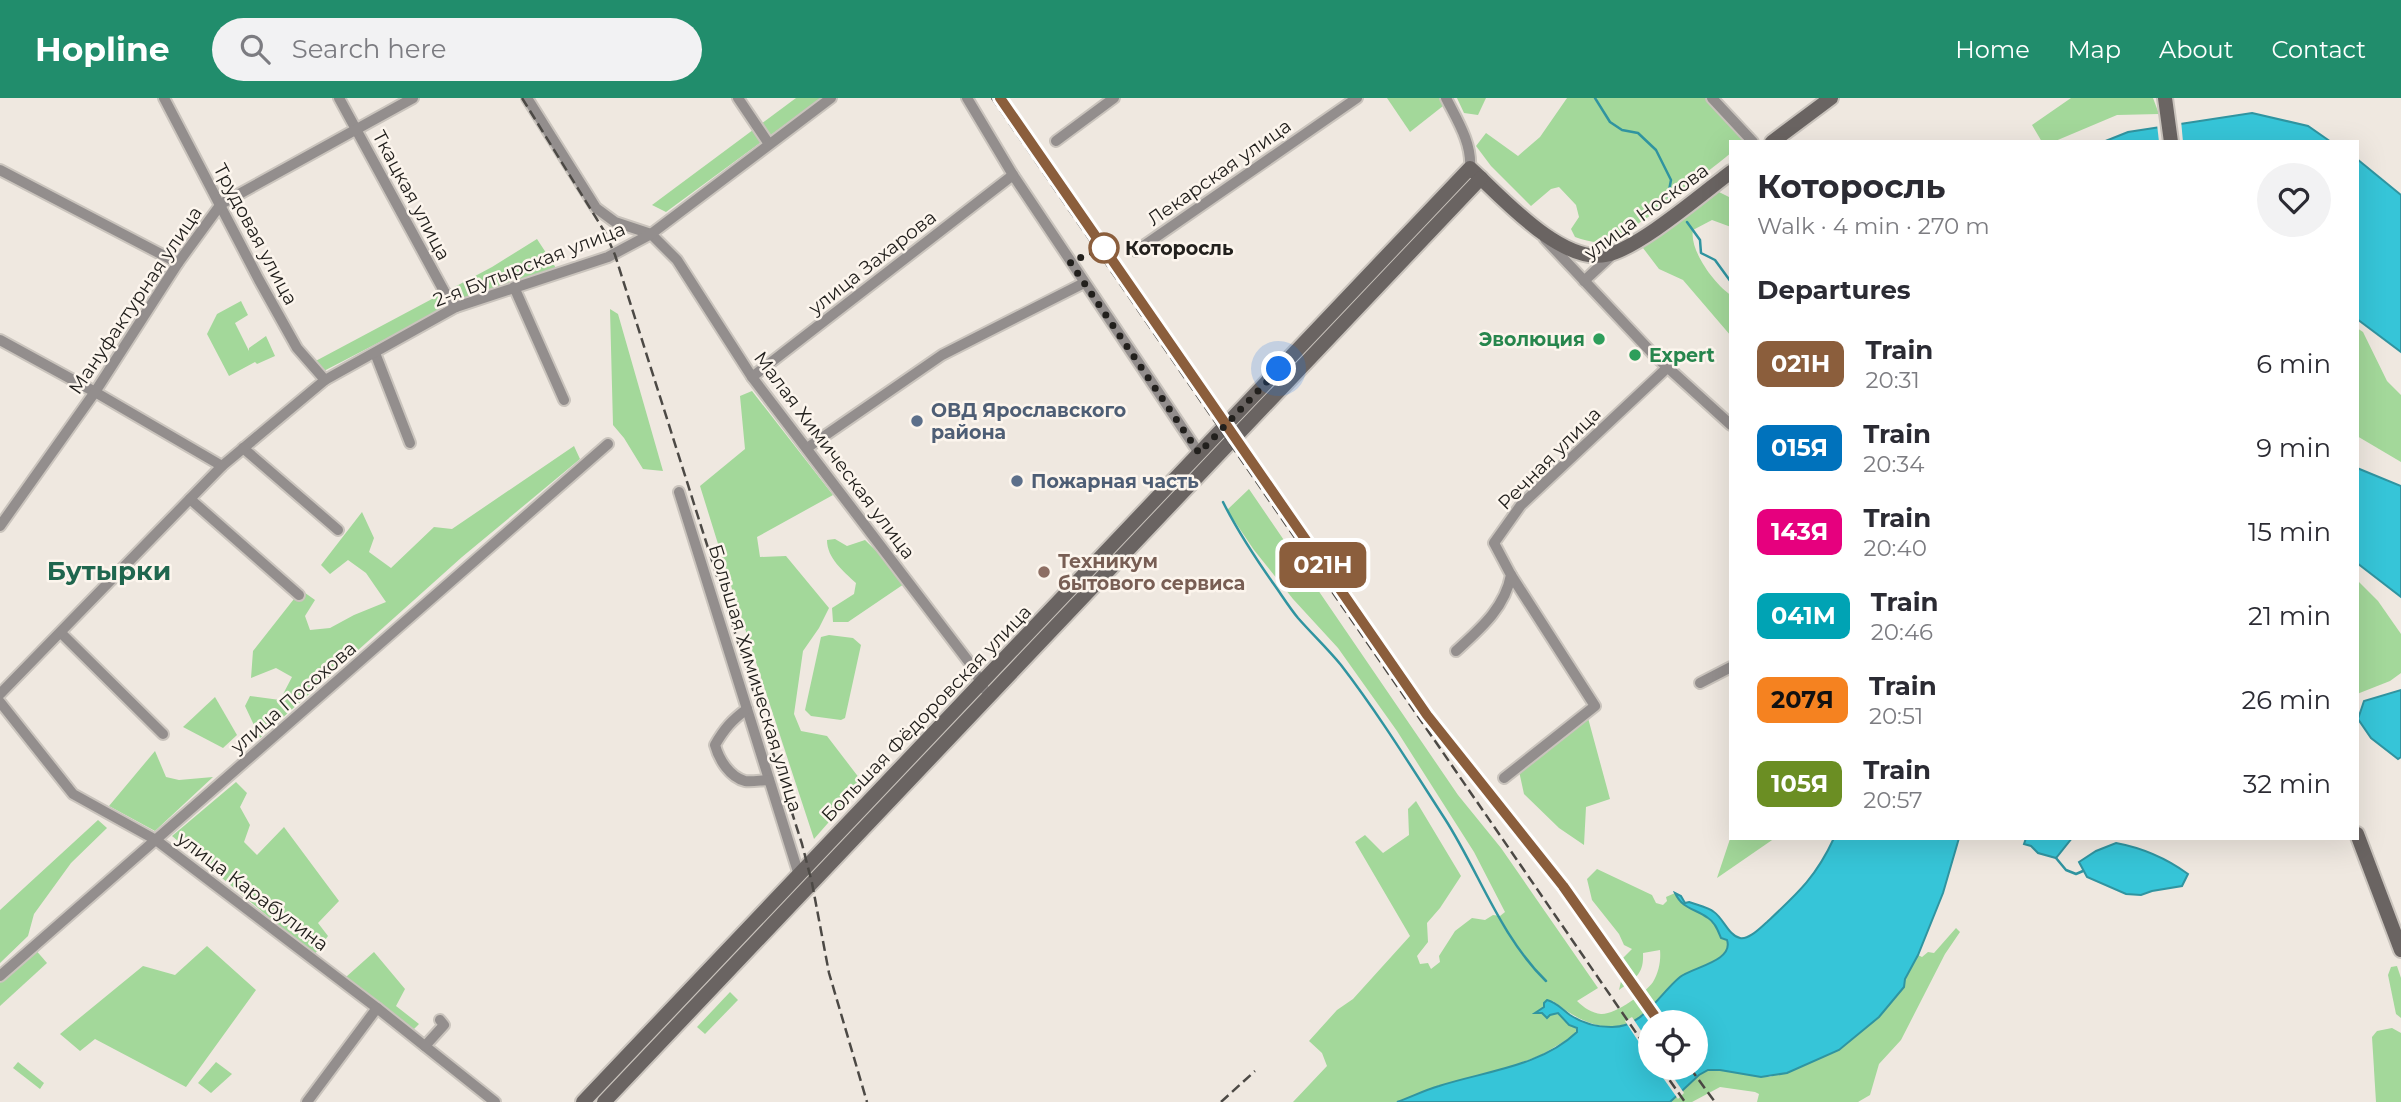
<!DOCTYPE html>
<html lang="en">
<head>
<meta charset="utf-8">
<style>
  body { margin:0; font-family:Montserrat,sans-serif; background:#f2f2f3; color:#2b2b33; height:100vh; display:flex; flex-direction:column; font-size:26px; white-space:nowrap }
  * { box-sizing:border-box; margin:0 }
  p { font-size:23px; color:#7c7c81 }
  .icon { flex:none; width:38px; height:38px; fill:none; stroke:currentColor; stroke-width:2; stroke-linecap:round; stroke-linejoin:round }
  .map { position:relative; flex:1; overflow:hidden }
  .details { position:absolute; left:1729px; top:42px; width:630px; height:700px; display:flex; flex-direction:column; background:#fff; border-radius:0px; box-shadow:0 7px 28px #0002 }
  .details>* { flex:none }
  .badge { padding:0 14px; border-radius:10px; font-size:24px; line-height:46px }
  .buttons { position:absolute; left:1638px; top:912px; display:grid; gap:14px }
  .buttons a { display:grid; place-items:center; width:70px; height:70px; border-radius:50%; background:#fff; box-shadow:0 7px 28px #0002; font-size:35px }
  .you { position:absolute; width:35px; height:35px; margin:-18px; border:5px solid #fff; border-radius:50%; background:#1a73e8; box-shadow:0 0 0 10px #1a73e833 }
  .map>.badge { position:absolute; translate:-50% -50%; box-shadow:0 0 0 4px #fff }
  h2 { padding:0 28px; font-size:26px; line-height:63px }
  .round { display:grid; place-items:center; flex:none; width:74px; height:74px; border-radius:37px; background:#f2f2f3 }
  .summary { display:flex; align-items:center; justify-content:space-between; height:119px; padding:0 28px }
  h1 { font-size:33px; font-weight:700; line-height:52px }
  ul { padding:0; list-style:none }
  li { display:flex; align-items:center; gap:21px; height:84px; padding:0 28px }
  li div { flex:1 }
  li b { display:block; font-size:26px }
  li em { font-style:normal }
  li .badge { min-width:77px; font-weight:700; text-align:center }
  header { display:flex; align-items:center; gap:42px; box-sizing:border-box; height:98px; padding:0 35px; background:#218d6c; color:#fff }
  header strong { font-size:33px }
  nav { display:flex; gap:38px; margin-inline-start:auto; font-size:24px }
  .search { width:490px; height:63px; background:#f2f2f3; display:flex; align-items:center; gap:18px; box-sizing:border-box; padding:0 24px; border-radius:38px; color:#7c7c81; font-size:26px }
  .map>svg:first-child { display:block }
</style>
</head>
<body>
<header>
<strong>Hopline</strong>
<div class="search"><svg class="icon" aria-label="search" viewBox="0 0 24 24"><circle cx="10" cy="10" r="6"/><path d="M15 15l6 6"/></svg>Search here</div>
<nav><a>Home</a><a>Map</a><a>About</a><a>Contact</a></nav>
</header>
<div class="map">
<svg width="2401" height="1004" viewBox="0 0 2401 1004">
  <rect width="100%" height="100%" fill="#efe8e0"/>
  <!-- green -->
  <g fill="#a3d89a">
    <polygon points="796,0 821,0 666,114 652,107"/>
    <polygon points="1387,0 1439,0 1443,8 1410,34"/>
    <polygon points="1457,0 1486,0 1478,17 1464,15"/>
    <path d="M 1567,0 L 1707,0 L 1740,37 L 1744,44 L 1731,44 L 1731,55 C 1704,76 1630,139 1602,144 C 1593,145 1584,142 1575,139 L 1571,131 L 1579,119 L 1576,107 L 1559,89 L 1551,91 L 1531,108 L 1491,68 L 1476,48 L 1486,35 L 1518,58 L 1540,39 Z"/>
    <polygon points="2071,0 2153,0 2159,16 2117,17 2053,44 2042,44 2032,27"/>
    <polygon points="1457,92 1460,95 1105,469 1102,466"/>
    <path d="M 1719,94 L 1731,100 L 1731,129 L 1712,122 L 1693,132 C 1689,152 1715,187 1731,197 L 1731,238 L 1683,182 L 1659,171 L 1643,150 L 1670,127 Z"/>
    <polygon points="537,141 556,170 453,206 320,275 310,266 492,169"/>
    <polygon points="241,203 248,217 235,225 249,253 249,250 266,238 275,258 257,266 255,264 229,278 207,236 217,216"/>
    <polygon points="610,211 618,216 663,373 643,371 624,340 613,327"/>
    <polygon points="2357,230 2363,234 2387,283 2401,297 2401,364 2357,338"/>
    <polygon points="752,293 833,397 757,439 760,459 786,458 829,510 819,530 803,553 794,616 801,633 827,638 863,685 814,741 733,494 700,388 745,351 740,298"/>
    <polygon points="574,348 580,361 462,459 260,640 245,608 250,598 280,602 292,579 276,570 251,580 253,553 301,492 315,502 305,518 310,532 330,530 354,517 386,504 366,475 348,462 330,476 321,467 362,414 374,440 369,454 391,470 434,429 452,431"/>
    <path d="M 1249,391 L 1458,697 L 1501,750 L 1598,890 L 1577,903 C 1584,910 1592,915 1601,916 C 1615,917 1645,895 1653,884 C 1659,874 1661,862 1660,852 L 1643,855 C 1644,877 1635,880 1619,892 L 1622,879 L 1616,867 L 1632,851 L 1624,847 L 1619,836 L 1592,802 L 1587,781 L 1597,771 L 1652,797 L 1656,805 L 1663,807 L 1667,803 L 1666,799 L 1675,795 C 1683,811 1695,810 1708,820 C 1715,824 1718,833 1721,840 L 1727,842 C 1734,861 1698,868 1685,876 C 1674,883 1667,894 1658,903 C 1623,942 1590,932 1553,903 L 1545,906 L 1538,915 L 1542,914 L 1545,918 L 1558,915 L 1569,927 L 1577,930 L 1577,934 L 1570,940 L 1541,957 L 1500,973 L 1439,988 L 1397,1004 L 1293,1004 L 1327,968 L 1322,955 L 1309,943 L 1337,912 L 1353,901 L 1410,838 L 1355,744 L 1365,737 L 1383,755 L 1409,737 L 1408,711 L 1416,703 L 1461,778 L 1440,810 L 1427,825 L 1428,844 L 1417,858 L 1420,866 L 1428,865 L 1431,871 L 1440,864 L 1439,858 L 1455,833 L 1472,820 L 1485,822 L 1493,817 L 1500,818 L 1505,814 L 1474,754 L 1397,633 L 1338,550 L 1293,501 L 1254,452 L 1227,412 Z"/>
    <path d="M 835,441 L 847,448 L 865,442 L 901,477 L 904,486 L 848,524 L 833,524 L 832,510 L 854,496 L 856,485 C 843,473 827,460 827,442 Z"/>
    <polygon points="2357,482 2378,503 2401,536 2401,575 2390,583 2357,596"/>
    <polygon points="829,537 853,540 861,547 845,620 841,622 811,618 805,612 821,539"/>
    <polygon points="215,599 237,637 223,650 183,629"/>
    <polygon points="972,603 975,606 813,776 812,771"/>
    <polygon points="1588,620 1610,701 1586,709 1584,747 1559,730 1524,696 1517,664"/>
    <polygon points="155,653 166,679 179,682 213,679 155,733 109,708"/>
    <polygon points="236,684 247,695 240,709 250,727 244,744 257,757 284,729 339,803 318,825 328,838 314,857 172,738"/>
    <polygon points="98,722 107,730 71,765 34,816 28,838 0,865 0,812"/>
    <polygon points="1731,738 1731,740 1775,740 1717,780"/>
    <polygon points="807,776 808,781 685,910 683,908"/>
    <polygon points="1956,830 1960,834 1945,856 1901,942 1879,966 1870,997 1858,1004 1757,1004 1759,996 1755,994 1720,989 1692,1004 1670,1004 1699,977 1708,972 1720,972 1770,979 1839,952 1879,919 1904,889 1905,881 1918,857 1922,859 1928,854 1934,855"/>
    <polygon points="207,848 256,892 186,989 95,941 80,953 60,936 143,868 175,877"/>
    <polygon points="34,850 47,865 0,908 0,881"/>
    <polygon points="374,854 405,891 396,908 419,926 412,933 346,879"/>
    <polygon points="2397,868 2401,880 2401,920 2396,916 2388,877 2391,869"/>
    <polygon points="730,894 738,902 705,936 697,929"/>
    <polygon points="2392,930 2401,935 2401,1004 2376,1004 2372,939 2377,933"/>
    <polygon points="18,964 44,985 40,991 13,970"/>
    <polygon points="216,964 232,976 211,995 198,985"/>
  </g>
  <!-- water -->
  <g fill="#36c5d8" stroke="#3094a0" stroke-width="2" fill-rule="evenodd">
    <polygon points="2252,15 2308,28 2331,44 2103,44 2128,34"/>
    <polygon points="2357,61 2401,97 2401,254 2357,221"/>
    <polygon points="2357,370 2401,388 2401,499 2357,465"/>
    <polygon points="2401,592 2401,659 2398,661 2371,640 2358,621 2364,603"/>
    <path d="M 1834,740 L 1959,740 L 1943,795 L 1918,857 L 1905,881 L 1904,889 L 1879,919 L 1839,952 L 1787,975 L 1761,979 L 1720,972 L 1708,972 L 1699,977 L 1670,1004 L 1397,1004 C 1411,999 1425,992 1439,988 C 1485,973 1540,969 1577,934 L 1577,930 L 1569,927 L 1558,915 L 1550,917 L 1547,920 L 1542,915 L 1535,915 L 1544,909 L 1544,905 L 1547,902 C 1556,904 1562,911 1570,917 C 1582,925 1597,929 1611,929 C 1643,930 1659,896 1680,879 C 1693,869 1734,863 1727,842 L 1721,840 C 1718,833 1715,824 1708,820 C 1695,810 1683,812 1675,795 L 1681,798 L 1685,805 L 1689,804 C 1697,807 1708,809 1714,814 C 1723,820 1729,838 1740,840 C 1749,842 1761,829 1767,824 C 1798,795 1816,779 1834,740 ZM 1650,924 L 1696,924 L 1696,970 L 1650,970 Z"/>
    <polygon points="2026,740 2072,740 2056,760 2038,755 2031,748 2024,746"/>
    <path d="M 2116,745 C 2143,750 2166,760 2188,776 L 2182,788 L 2152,793 L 2141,797 L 2126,796 L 2087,779 L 2079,764 L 2096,753 Z"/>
  </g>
  <!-- pier -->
  <g fill="#efe8e0">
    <polygon points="2181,22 2183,44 2159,44 2157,26"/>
    <polygon points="1632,919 1650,946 1650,961 1625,923"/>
    <polygon points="1656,970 1667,970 1684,995 1678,1001"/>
  </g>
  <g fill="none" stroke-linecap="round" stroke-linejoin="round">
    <!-- stream -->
    <g stroke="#3094a0" stroke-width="2.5">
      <polyline points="1595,0 1610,24 1622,32 1638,35 1656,52 1671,82 1668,98 1670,101"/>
      <polyline points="1687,124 1700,142 1701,155 1715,162 1731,184"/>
      <path d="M 1223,404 C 1238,434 1254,458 1273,485 C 1281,496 1289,509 1298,520 C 1312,536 1327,550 1341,567 C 1378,615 1412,670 1445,721 C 1479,774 1500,838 1546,883"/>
      <polyline points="2056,760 2066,772 2076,776 2083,773"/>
    </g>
    <!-- street casing -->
    <g stroke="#cac4bd" stroke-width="14">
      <g id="street">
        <polyline points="164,0 259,182 297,250 325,282"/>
        <polyline points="339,0 444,193 456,209"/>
        <polyline points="527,0 596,110 615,124 651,136 677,162 752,279 972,568 984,591"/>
        <polyline points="738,0 769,46"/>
        <polyline points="967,0 1013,77 1199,355"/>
        <path d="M 1446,0 C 1457,22 1472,45 1470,70"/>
        <polyline points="1712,0 1753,44"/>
        <polyline points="1056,43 1114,0"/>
        <polyline points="0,72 178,165"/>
        <polyline points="1545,141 1654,257 1731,327"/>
        <polyline points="1136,153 1357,0"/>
        <polyline points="1584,183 1613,156"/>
        <polyline points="514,189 564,302"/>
        <polyline points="0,242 95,294 222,368"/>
        <polyline points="375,255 410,345"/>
        <polyline points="752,279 1013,77"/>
        <polyline points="243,350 338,432"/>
        <polyline points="807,350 942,257 1084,185"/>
        <polyline points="679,394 799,777"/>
        <polyline points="190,401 299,497"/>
        <polyline points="0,428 95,294 178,165 221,106 413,0"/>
        <polyline points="61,535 163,636"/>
        <path d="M 1456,553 C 1480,531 1505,510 1511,477 L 1494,445 L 1521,407 L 1668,269"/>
        <polyline points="1700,585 1731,569"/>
        <polyline points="0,596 222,368 325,282 456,209 608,159 651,136 831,0"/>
        <polyline points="0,604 73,696 156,742 377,910 495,1004"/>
        <path d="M 747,611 C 732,622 724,631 715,647 C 719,662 730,679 745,683 C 752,684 762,682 769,682"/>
        <polyline points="1504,680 1595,608 1511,477"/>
        <polyline points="0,878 608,346"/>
        <polyline points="425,948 444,927 440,922"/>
        <polyline points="307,1004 377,910"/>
      </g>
    </g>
    <!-- secondary casing -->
    <g stroke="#cac4bd" stroke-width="18">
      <g id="secondary">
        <polyline points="2165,0 2171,44"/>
        <polyline points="1772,44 1831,0"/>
        <polyline points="2357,736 2401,852"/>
        <path d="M 583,1004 L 1470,70 C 1501,98 1560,166 1606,157 C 1638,151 1703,95 1731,74"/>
        <polyline points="604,1004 1481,80"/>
      </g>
    </g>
    <!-- street -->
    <use href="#street" stroke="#938e8d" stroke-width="10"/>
    <!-- secondary -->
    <use href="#secondary" stroke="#6a6462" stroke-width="14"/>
    <!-- rail -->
    <g stroke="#4c4945" stroke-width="2.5" stroke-dasharray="10 5" stroke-linecap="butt">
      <polyline points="522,0 606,136 615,157 802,746 812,785 829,875 867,1004"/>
      <polyline points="992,0 1650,955"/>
      <polyline points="1452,651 1563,787 1659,924"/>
      <polyline points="1661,970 1685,1004"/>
      <polyline points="1690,970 1715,1004"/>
      <polyline points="1221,1004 1255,973"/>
    </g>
  </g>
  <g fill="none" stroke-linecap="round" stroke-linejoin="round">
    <!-- line casing -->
    <g stroke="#fff" stroke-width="16">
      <polyline id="line" points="1000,0 1427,617 1563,788 1659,924"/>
    </g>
    <!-- line -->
    <use href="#line" stroke="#8b5e3c" stroke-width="10"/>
    <!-- walk -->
    <polyline stroke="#22201d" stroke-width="7" stroke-dasharray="0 12.6" points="1104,150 1070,164 1199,355 1279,271"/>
  </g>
  <!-- markers -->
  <circle fill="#fff" stroke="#8b5e3c" stroke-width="3.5" cx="1104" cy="150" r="14"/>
  <g fill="#2e9e5b" stroke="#fcf5ed" stroke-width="2.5">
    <circle cx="1599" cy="241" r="7"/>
    <circle cx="1635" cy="257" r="7"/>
  </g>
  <g fill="#5c6f8a" stroke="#fcf5ed" stroke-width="2.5">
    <circle cx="917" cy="323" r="7"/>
    <circle cx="1017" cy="383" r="7"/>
  </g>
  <circle fill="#8d6e63" stroke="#fcf5ed" stroke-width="2.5" cx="1044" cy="474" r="7"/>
  <g text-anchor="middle" stroke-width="5" stroke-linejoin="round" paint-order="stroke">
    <!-- street labels -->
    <g font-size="19" fill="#22201d" stroke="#fcf5ed">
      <text transform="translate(1219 74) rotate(-35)" y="7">Лекарская улица</text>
      <text transform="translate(412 97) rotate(62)" y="7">Ткацкая улица</text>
      <text transform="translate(1646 113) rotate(-36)" y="7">улица Носкова</text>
      <text transform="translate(256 136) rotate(62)" y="7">Трудовая улица</text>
      <text transform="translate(872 164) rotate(-38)" y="7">улица Захарова</text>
      <text transform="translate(529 166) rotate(-21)" y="7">2-я Бутырская улица</text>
      <text transform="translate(135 202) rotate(-56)" y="7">Мануфактурная улица</text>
      <text transform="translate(835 357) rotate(53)" y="7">Малая Химическая улица</text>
      <text transform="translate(1549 360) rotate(-45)" y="7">Речная улица</text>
      <text transform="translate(756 580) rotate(73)" y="7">Большая Химическая улица</text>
      <text transform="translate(293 599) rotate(-41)" y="7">улица Посохова</text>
      <text transform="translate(926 615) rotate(-46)" y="7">Большая Фёдоровская улица</text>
      <text transform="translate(253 793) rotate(37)" y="7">улица Карабулина</text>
    </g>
    <!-- stop labels -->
    <g font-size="19" font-weight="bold" fill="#22201d" stroke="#fcf5ed" text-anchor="start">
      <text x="1125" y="157">Которосль</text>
    </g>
    <!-- leisure labels -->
    <g font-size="19" font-weight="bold" fill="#27864d" stroke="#fcf5ed" text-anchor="end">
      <text x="1585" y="248">Эволюция</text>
      <text x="1649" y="264" text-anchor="start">Expert</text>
    </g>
    <!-- service labels -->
    <g font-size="19" font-weight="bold" fill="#4e5e75" stroke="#fcf5ed" text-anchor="start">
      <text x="931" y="319">ОВД Ярославского<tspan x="931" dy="22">района</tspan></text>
      <text x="1031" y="390">Пожарная часть</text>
    </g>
    <!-- education labels -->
    <g font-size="19" font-weight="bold" fill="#785e54" stroke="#fcf5ed" text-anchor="start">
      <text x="1058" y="470">Техникум<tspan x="1058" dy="22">бытового сервиса</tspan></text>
    </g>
    <!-- district labels -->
    <g font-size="26" font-weight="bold" fill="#1f664e" stroke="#fcf5ed">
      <text x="109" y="482">Бутырки</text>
    </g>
  </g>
</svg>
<div class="buttons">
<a><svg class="icon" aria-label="locate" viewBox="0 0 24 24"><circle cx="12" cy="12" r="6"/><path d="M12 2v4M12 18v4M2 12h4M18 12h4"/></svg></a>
</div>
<div class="you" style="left:1279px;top:271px"></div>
<b class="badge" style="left:1323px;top:467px;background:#8b5e3c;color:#fff">021Н</b>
<section class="details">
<div class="summary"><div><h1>Которосль</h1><p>Walk · 4 min · 270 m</p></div><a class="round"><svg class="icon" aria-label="heart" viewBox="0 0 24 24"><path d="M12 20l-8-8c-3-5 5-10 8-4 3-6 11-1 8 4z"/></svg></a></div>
<h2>Departures</h2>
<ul>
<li><span class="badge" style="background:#8b5e3c;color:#fff">021Н</span><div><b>Train</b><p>20:31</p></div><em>6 min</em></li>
<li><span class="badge" style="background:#0072bc;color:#fff">015Я</span><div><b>Train</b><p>20:34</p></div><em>9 min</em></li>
<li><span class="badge" style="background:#e6007e;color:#fff">143Я</span><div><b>Train</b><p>20:40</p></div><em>15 min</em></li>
<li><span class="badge" style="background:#00a3b4;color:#fff">041М</span><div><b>Train</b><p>20:46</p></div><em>21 min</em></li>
<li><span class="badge" style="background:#f58220;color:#111">207Я</span><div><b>Train</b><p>20:51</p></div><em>26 min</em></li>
<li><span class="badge" style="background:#6b8e23;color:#fff">105Я</span><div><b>Train</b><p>20:57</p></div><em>32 min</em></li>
</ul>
</section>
</div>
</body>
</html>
